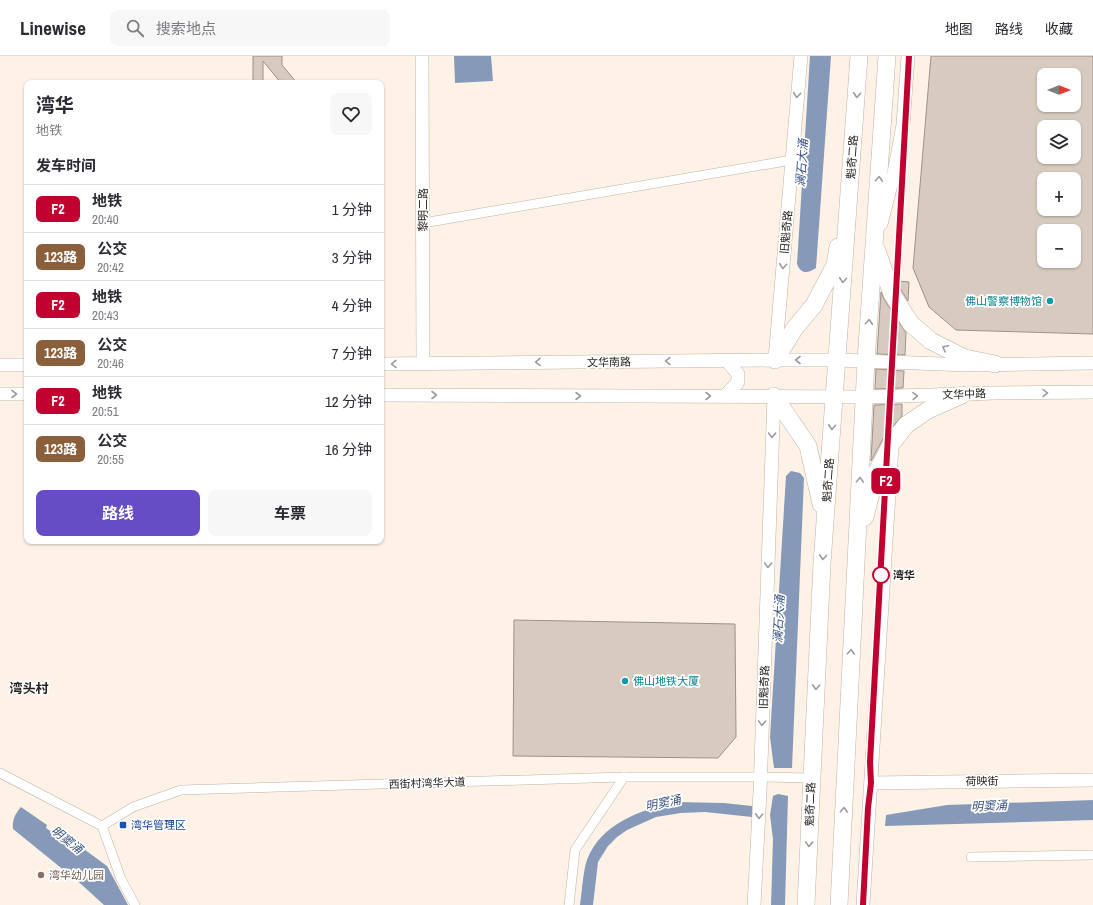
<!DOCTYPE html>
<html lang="zh">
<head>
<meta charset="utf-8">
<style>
  body { margin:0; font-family:"Archivo Narrow","Noto Sans SC",sans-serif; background:#f7f7f7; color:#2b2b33; height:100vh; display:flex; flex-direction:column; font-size:15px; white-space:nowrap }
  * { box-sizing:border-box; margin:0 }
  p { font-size:13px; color:#7c7c81 }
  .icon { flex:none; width:22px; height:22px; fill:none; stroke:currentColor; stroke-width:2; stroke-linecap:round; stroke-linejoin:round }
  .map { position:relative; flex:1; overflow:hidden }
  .side { position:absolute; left:24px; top:24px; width:360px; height:464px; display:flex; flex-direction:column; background:#fff; border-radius:8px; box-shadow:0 1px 3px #0004 }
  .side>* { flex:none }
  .badge { padding:0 8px; border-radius:6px; font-size:14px; line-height:26px }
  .needle { width:26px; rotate:90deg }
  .buttons { position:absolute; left:1037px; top:12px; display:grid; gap:8px }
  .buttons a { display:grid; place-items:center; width:44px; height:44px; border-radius:8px; background:#fff; box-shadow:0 1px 3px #0004; font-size:20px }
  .map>.badge { position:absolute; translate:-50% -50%; box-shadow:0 0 0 2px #fff }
  h2 { padding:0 12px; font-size:15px; line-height:36px }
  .round { display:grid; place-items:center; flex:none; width:42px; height:42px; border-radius:8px; background:#f7f7f7 }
  .headline { display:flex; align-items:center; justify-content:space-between; height:68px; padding:0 12px }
  h1 { font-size:19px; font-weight:700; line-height:30px }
  .action { display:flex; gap:8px; margin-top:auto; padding:8px 12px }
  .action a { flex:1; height:46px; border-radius:8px; background:#664cc5; color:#fff; font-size:16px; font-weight:700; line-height:46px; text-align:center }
  .action a+a { background:#f7f7f7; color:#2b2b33 }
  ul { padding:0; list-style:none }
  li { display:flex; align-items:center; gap:12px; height:48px; padding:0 12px; border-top:1px solid #e1e1e2 }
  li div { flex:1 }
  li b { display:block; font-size:15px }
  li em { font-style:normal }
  li .badge { min-width:44px; font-weight:700; text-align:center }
  header { display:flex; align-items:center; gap:24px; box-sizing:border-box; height:56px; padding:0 20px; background:#fff; border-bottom:1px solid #e1e1e2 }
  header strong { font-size:19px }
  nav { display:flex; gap:22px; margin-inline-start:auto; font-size:14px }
  .search { width:280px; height:36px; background:#f7f7f7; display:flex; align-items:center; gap:10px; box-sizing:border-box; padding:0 14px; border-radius:8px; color:#7c7c81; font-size:15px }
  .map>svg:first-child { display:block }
</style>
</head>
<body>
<header>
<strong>Linewise</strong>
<div class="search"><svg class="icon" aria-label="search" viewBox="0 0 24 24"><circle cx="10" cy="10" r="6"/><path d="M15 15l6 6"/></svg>搜索地点</div>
<nav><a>地图</a><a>路线</a><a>收藏</a></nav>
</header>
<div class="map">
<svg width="1093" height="849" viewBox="0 0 1093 849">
  <rect width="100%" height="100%" fill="#fef2e6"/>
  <!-- water -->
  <g fill="#8699b8">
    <polygon points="454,0 491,0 493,25 455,27"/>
    <path d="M 810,0 L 831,0 L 816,212 C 807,218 801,218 797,208 Z"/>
    <polygon points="791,415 800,417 804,422 792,712 774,712 770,681 786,420"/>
    <polygon points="778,738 788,740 785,849 771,849 773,783 770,759 773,740"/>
    <polygon points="1093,744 1093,764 885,770 886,759 947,749"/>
    <path d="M 676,746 L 724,747 L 752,750 L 752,761 L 705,756 L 681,757 L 656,761 L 627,774 L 617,781 L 608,790 L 598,806 L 593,849 L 580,849 C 582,836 583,815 587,804 C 601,767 641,754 676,746 Z"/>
    <path d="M 21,751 L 47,769 L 46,772 L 74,791 L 77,788 L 107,810 L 128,849 L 104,849 L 81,828 L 13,773 C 12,764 15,758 21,751 Z"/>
  </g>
  <!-- building -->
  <g fill="#d7cbc0" stroke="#9e9288" fill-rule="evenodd">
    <polygon points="253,0 282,0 282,9 297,27 281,27 263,5 263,27 253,27"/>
    <path d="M 931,0 L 1093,0 L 1093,278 L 956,274 L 929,251 L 913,212 ZM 1044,19 L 1074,19 L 1074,49 L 1044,49 ZM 1044,71 L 1074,71 L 1074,101 L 1044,101 ZM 1044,123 L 1074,123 L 1074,153 L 1044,153 ZM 1044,175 L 1074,175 L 1074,205 L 1044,205 Z"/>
    <polygon points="898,225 909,226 908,245 901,234"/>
    <polygon points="881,236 884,243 906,277 905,299 877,298"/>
    <polygon points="876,313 904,315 903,332 875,333"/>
    <polygon points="902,348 902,360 884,381 871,405 874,349"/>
    <polygon points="514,564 735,568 736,681 718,702 513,700"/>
  </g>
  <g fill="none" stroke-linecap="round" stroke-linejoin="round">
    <!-- street casing -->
    <g stroke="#beb2a7" stroke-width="10">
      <g id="street">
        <polyline points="423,167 792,104"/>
        <polyline points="0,717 102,770 121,823 135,849"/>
        <polyline points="102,770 133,751 181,734 624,721 761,721 811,722"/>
        <polyline points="971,801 1093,799"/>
        <polyline points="569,849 575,794 624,721"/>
      </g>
    </g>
    <!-- secondary casing -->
    <g stroke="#beb2a7" stroke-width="14">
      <g id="secondary">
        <polyline points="422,0 423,307"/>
        <polyline points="881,168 894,117 903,69 908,0"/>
        <polyline points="775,303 801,0"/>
        <polyline points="381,308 775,304 837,304 968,309 1093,307"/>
        <polyline points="0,309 27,309"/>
        <polyline points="0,338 27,338"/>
        <polyline points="381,339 864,341 996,337 1093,336"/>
        <polyline points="725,340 738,326 738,318 726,304"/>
        <polyline points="871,727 1093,724"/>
        <polyline points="754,849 760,736 774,340"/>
        <polyline points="863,849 892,390"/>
      </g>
    </g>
    <!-- highway casing -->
    <g stroke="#beb2a7" stroke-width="18">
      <g id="highway">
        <polyline points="877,195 892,238 911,268 931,285 965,302 995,308"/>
        <polyline points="775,304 795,272 814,249 835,209 838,191"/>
        <polyline points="774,340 808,390 821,448"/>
        <polyline points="865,461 876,417 892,387 906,369 928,354 962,339"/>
        <polyline points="806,849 822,507 859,0"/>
        <polyline points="839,849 866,305 887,0"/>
      </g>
    </g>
    <!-- street -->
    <use href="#street" stroke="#fff" stroke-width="9"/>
    <!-- secondary -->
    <use href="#secondary" stroke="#fff" stroke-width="13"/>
    <!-- highway -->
    <use href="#highway" stroke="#fff" stroke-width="17"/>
  </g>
  <!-- one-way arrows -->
  <defs><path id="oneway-chevron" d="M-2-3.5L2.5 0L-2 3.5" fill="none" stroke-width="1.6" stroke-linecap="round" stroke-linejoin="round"/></defs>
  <g stroke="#9d9c9a">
    <use href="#oneway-chevron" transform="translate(797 39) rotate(95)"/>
    <use href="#oneway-chevron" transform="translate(857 39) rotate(94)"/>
    <use href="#oneway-chevron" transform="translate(879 123) rotate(-86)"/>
    <use href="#oneway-chevron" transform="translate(783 210) rotate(95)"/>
    <use href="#oneway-chevron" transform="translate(843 224) rotate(94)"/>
    <use href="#oneway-chevron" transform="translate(869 266) rotate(-86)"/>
    <use href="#oneway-chevron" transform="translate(945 292) rotate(-153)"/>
    <use href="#oneway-chevron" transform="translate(798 304) rotate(-180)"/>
    <use href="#oneway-chevron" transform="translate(668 305) rotate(179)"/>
    <use href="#oneway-chevron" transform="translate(538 306) rotate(179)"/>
    <use href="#oneway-chevron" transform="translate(394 308) rotate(179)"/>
    <use href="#oneway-chevron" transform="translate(1045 337) rotate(-1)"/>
    <use href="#oneway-chevron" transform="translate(14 338)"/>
    <use href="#oneway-chevron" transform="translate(434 339)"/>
    <use href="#oneway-chevron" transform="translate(578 340)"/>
    <use href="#oneway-chevron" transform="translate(708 340)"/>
    <use href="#oneway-chevron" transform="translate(915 340) rotate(-2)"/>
    <use href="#oneway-chevron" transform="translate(832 371) rotate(94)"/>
    <use href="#oneway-chevron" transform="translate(772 379) rotate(92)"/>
    <use href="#oneway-chevron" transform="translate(860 424) rotate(-87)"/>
    <use href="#oneway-chevron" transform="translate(823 501) rotate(94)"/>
    <use href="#oneway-chevron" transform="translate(768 509) rotate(92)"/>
    <use href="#oneway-chevron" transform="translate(851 596) rotate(-87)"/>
    <use href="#oneway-chevron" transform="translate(816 631) rotate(93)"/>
    <use href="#oneway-chevron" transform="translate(762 667) rotate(92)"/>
    <use href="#oneway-chevron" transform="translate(844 754) rotate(-87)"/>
    <use href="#oneway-chevron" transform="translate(759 760) rotate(93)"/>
    <use href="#oneway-chevron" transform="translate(809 788) rotate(92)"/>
  </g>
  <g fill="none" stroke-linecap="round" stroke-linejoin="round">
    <!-- line casing -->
    <g stroke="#fff" stroke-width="9">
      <polyline id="line" points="863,849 868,752 871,727 870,706 909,0"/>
    </g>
    <!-- line -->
    <use href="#line" stroke="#c10230" stroke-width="6"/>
  </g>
  <!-- markers -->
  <g fill="#0f9aa8" stroke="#fff" stroke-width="1.5">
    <circle cx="1050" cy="245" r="4"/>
    <circle cx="625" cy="625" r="4"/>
  </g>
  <circle fill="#fff" stroke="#c10230" stroke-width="2" cx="881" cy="519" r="8"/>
  <rect fill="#1a4fb4" stroke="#fff" stroke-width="1.5" x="119" y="765" width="8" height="8" rx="2"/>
  <circle fill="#8d6e63" stroke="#fff" stroke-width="1.5" cx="41" cy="819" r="4"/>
  <g text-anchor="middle" stroke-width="3.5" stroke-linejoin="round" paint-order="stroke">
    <!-- street labels -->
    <g font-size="11" fill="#26221e" stroke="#fff">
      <text transform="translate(852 101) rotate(-86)" y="4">魁奇二路</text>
      <text transform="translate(423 154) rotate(-90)" y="4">黎明二路</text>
      <text transform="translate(786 176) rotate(-85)" y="4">旧魁奇路</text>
      <text transform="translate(609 306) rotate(-1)" y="4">文华南路</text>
      <text transform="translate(964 338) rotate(-2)" y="4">文华中路</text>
      <text transform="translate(828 424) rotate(-86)" y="4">魁奇二路</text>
      <text transform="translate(764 631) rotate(-88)" y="4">旧魁奇路</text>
      <text transform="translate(982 725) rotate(-1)" y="4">荷映街</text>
      <text transform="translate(427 727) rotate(-2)" y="4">西街村湾华大道</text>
      <text transform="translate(810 748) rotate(-88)" y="4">魁奇二路</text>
    </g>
    <!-- culture labels -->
    <g font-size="11" fill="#0d838f" stroke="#fff" text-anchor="end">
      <text x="1042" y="249">佛山警察博物馆</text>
      <text x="633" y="629" text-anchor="start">佛山地铁大厦</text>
    </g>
    <!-- stop labels -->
    <g font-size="11" font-weight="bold" fill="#26221e" stroke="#fff" text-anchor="start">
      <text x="893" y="523">湾华</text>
    </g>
    <!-- transit labels -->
    <g font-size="11" fill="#164399" stroke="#fff" text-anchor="start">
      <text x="131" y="773">湾华管理区</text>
    </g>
    <!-- education labels -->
    <g font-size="11" fill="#785e54" stroke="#fff" text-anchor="start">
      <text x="49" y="823">湾华幼儿园</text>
    </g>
    <!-- water labels -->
    <g font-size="12" font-style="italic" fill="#3a5481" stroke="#fff">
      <text transform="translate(802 107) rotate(-86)" y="4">澜石大涌</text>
      <text transform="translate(779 563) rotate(-87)" y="4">澜石大涌</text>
      <text transform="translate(663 747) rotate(-12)" y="4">明窦涌</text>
      <text transform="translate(989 750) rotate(-3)" y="4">明窦涌</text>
      <text transform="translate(67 784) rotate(38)" y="4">明窦涌</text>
    </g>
    <!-- quarter labels -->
    <g font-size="13" font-weight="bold" fill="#26221e" stroke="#fff">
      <text x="29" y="637">湾头村</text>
    </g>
  </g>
</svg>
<div class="buttons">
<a><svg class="needle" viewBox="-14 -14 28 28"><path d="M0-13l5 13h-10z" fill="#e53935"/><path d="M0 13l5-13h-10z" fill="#7c7c81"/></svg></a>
<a><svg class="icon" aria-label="layers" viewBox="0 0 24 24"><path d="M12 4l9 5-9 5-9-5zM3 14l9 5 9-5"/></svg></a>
<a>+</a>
<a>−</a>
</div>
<b class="badge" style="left:886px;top:425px;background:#c10230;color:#fff">F2</b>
<section class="side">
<div class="headline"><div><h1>湾华</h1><p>地铁</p></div><a class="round"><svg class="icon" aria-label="heart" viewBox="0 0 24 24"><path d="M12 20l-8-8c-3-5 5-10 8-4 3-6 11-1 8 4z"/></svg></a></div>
<h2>发车时间</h2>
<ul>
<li><span class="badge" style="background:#c10230;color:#fff">F2</span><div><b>地铁</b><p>20:40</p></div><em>1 分钟</em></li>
<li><span class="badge" style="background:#8b5e3c;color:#fff">123路</span><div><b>公交</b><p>20:42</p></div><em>3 分钟</em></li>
<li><span class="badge" style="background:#c10230;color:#fff">F2</span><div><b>地铁</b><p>20:43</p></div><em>4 分钟</em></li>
<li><span class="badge" style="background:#8b5e3c;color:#fff">123路</span><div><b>公交</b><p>20:46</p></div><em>7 分钟</em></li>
<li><span class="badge" style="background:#c10230;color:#fff">F2</span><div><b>地铁</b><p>20:51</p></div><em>12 分钟</em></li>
<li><span class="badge" style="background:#8b5e3c;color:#fff">123路</span><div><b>公交</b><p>20:55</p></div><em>16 分钟</em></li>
</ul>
<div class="action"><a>路线</a><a>车票</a></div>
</section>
</div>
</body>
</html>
